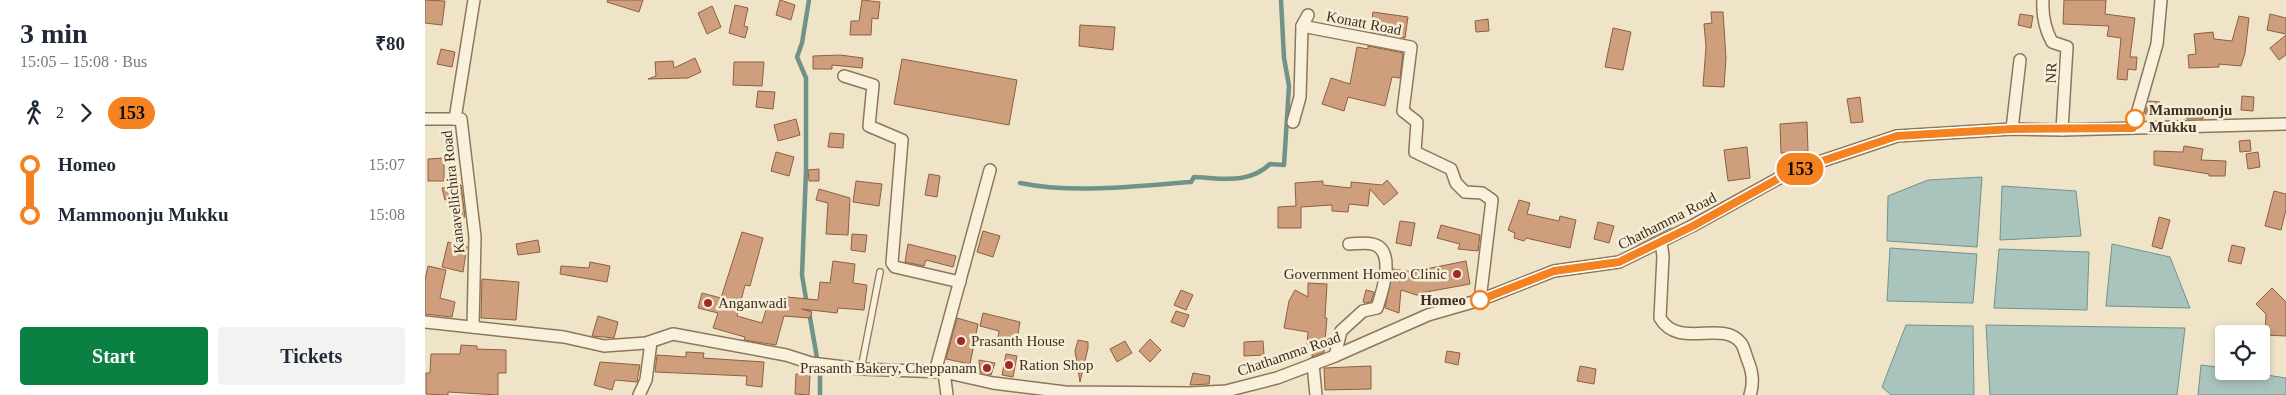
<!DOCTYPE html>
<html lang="en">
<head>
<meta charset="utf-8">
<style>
  body { margin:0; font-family:Georgia,serif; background:#f2f2f3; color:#1f2937; height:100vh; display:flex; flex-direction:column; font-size:19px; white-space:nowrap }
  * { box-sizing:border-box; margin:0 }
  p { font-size:16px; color:#747a83 }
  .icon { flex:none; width:28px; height:28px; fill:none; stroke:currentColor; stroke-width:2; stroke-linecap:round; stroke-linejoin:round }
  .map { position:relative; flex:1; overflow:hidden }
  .panel { display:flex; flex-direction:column; background:#fff; width:425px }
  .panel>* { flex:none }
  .badge { padding:0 10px; border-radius:16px; font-size:18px; line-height:32px }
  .controls { position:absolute; left:1790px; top:325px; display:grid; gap:10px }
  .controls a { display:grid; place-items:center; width:55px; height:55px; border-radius:5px; background:#fff; box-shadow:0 2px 8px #0003; font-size:25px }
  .map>.badge { position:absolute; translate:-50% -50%; box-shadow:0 0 0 2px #fff }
  .legs { display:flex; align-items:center; gap:8px; height:55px; padding:0 20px; font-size:16px }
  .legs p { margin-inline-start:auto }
  .headline { display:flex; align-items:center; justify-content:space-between; height:85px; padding:0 20px }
  h1 { font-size:28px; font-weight:800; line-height:38px }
  .button { display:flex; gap:10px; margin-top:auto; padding:10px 20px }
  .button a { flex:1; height:58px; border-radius:5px; background:#0b8043; color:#fff; font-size:20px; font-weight:800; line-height:58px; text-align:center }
  .button a+a { background:#f2f2f3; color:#1f2937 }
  ul { padding:0 20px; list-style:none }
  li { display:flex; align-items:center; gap:18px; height:50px; font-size:19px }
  li i { display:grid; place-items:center; width:8px; height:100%; margin:0 6px; background:currentColor }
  li i::after { content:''; width:12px; height:12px; margin:-6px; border:4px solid; border-radius:50%; background:#fff }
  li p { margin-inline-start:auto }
  li:first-child i { background:linear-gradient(#0000 50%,currentColor 0) }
  li:last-child i { background:linear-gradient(currentColor 50%,#0000 0) }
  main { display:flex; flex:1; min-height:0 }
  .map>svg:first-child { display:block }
</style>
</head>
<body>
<main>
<section class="panel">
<div class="headline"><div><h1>3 min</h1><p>15:05 – 15:08 · Bus</p></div><b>₹80</b></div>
<div class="legs"><svg class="icon" aria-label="walk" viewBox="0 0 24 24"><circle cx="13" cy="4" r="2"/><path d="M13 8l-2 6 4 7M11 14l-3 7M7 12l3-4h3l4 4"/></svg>2<svg class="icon" aria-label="forward" viewBox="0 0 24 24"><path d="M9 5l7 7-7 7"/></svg><b class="badge" style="background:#f58220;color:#111">153</b></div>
<ul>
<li><i style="color:#f58220"></i><b>Homeo</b><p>15:07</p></li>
<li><i style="color:#f58220"></i><b>Mammoonju Mukku</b><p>15:08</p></li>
</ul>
<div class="button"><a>Start</a><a>Tickets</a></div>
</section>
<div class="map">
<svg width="1861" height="395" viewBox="0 0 1861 395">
  <rect width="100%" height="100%" fill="#f0e4c8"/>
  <!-- water -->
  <g fill="#a9c4bc" stroke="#6f938a">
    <polygon points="1557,177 1552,247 1462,241 1463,196 1503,180"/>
    <polygon points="1577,186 1651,191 1656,236 1575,240"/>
    <polygon points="1687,244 1745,257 1765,308 1681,306"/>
    <polygon points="1465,248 1552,254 1548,303 1462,301"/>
    <polygon points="1574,249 1664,252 1662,310 1569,308"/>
    <polygon points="1481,325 1548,326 1549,395 1466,395 1457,387"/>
    <polygon points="1561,325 1760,328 1752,395 1565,395"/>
    <polygon points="1776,365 1799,368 1799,371 1816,371 1861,378 1861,395 1773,395"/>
  </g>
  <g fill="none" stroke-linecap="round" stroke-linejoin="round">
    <!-- stream -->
    <g stroke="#6f938a" stroke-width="4.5">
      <path d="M 595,183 C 649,194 712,186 766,182 L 769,177 C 796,178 823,185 845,164 L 859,165 L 864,86 L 859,58 L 856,0"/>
      <polyline points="382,305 377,275 381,171 381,78 372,57 377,43 384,0"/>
      <polyline points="384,312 392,358"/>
      <polyline points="395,372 395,395"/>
    </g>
  </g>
  <!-- building -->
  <g fill="#cf9f7d" stroke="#8d5f41">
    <polygon points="0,0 20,1 17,25 0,23"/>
    <polygon points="183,0 218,0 214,12 182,2"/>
    <polygon points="355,0 370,5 366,20 351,15"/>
    <polygon points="437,0 455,2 453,19 447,18 446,35 425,35 426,21 434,21"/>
    <polygon points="1639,0 1681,0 1680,14 1710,18 1705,57 1712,57 1711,70 1703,69 1702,80 1692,79 1696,38 1682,36 1684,26 1638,24"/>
    <polygon points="310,5 323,8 319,26 323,27 320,38 304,33"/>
    <polygon points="287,6 296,27 282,34 273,13"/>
    <polygon points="948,12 983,17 980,38 945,32"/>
    <polygon points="1286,12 1298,12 1301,58 1299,87 1278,86 1281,47 1279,24 1287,23"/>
    <polygon points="1595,14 1608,16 1606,28 1593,25"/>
    <polygon points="1845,14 1861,18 1861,34 1842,30"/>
    <polygon points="1814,16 1824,18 1820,53 1816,66 1794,64 1794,67 1764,68 1763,55 1771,54 1769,34 1788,32 1789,39 1807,41"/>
    <polygon points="1063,19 1064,31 1051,32 1050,21"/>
    <polygon points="655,25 690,27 688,50 654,46"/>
    <polygon points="1188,28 1206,32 1198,70 1180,67"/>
    <polygon points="1861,35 1861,55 1854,60 1845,48"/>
    <polygon points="943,46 978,53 975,78 967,77 960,106 923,97 919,111 897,104 906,78 925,84 932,47 943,49"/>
    <polygon points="16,49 30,52 27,67 12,64"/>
    <polygon points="415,55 438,58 437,68 407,65 407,69 388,69 388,56"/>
    <polygon points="270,58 276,72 263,78 223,79 231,76 230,62 248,61 249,68"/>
    <polygon points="477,59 592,80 584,125 469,104"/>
    <polygon points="309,62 339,62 337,86 308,85"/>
    <polygon points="333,91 350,92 348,109 331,107"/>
    <polygon points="1817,96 1829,97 1828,111 1816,110"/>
    <polygon points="1435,97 1438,122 1426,123 1422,99"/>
    <polygon points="1724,101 1735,102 1734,115 1720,114"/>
    <polygon points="1777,108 1778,119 1762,119 1762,109"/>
    <polygon points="371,119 375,135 353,141 349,125"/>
    <polygon points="1382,122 1383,151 1356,153 1355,124"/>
    <polygon points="405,133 419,134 418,148 403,147"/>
    <polygon points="1825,140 1826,151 1815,152 1814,141"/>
    <polygon points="1759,146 1778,149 1776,160 1801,161 1800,176 1784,176 1784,174 1729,165 1729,151 1758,152"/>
    <polygon points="1322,147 1325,178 1303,181 1299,150"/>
    <polygon points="351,152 369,157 364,176 346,171"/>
    <polygon points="1833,152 1835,167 1823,169 1821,154"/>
    <polygon points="19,158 19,181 3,181 3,159"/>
    <polygon points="394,169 394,181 384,181 383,170"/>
    <polygon points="504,174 515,176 512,197 500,195"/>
    <polygon points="962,180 973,193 959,205 945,189 943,206 924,204 923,212 907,211 907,205 876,207 876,228 853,228 853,207 871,206 870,183 898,181 898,185 926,188 926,182 957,185"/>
    <polygon points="431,181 457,184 454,206 428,202"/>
    <polygon points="36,185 40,217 30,218 28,198 20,200 17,188"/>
    <polygon points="394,189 425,198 423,235 401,234 403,203 391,200"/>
    <polygon points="1849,191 1861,194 1861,210 1856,230 1840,226"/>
    <polygon points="1094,200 1105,203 1102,214 1134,221 1135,216 1151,220 1145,248 1101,238 1099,241 1089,238 1090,233 1083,230"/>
    <polygon points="1734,217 1745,220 1737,249 1727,246"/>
    <polygon points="1242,219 1246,228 1211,245 1207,235"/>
    <polygon points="975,221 990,223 986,246 971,243"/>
    <polygon points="1173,222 1189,226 1184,243 1169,239"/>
    <polygon points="1016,225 1055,235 1053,251 1033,249 1035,244 1012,238"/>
    <polygon points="558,231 575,236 568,257 552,252"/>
    <polygon points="317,232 338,238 325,286 320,285 312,316 337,323 344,300 361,305 362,297 393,300 395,282 405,283 408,261 430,264 428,283 442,285 439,310 413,308 412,313 377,309 387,312 385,318 359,316 351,345 319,340 320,337 288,328 293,313 273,308 277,293 296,298"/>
    <polygon points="427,234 442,235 440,252 426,250"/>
    <polygon points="113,240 115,252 93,255 91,244"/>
    <polygon points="23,242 42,247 38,272 17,267"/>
    <polygon points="483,244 531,256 528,267 501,260 499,266 480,262"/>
    <polygon points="1807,245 1820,248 1816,264 1803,261"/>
    <polygon points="1041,261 1045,284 996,293 995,296 976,290 974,313 960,308 968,269 1002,274 1001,269"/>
    <polygon points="165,262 185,266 182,282 135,274 136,266 164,268"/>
    <polygon points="3,266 21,270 15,298 30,302 27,317 0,314 0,280"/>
    <polygon points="57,279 94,282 91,320 56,318"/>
    <polygon points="883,283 902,284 900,318 902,318 899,352 887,357 888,345 882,344 883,332 859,328 864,301 870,290 883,297"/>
    <polygon points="1847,288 1861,302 1861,336 1840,335 1841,314 1831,304"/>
    <polygon points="756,290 768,295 761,310 749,305"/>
    <polygon points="941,290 949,292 946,302 940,303 938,302"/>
    <polygon points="751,311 764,315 759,327 746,322"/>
    <polygon points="558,313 595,322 592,340 573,337 574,331 555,326"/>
    <polygon points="173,316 193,322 189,338 167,336"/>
    <polygon points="532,318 553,324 545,364 521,359"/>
    <polygon points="725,339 736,350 725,362 714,351"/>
    <polygon points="653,340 663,342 663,348 655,382 650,351"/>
    <polygon points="700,341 707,353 692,362 685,349"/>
    <polygon points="838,341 839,355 819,356 819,342"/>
    <polygon points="36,345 52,346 52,349 81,350 81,373 73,373 73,395 23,392 23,395 1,394 1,373 5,373 6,354 35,354"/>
    <polygon points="1022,351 1035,353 1033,365 1020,362"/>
    <polygon points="261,352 279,353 278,358 339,362 337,387 321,385 322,376 230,372 232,355 261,357"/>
    <polygon points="581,354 592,356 588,377 577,375"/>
    <polygon points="554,360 570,363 566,375 555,372"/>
    <polygon points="175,362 215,365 212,382 190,380 187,390 169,385"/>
    <polygon points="946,366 946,389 900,390 899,368"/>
    <polygon points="1155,366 1171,369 1169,384 1152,381"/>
    <polygon points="768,373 785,376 784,384 765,385"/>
    <polygon points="371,374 385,375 384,395 370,394"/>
  </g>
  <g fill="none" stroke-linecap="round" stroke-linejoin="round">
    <!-- lane casing -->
    <g stroke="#8d765c" stroke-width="8">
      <polyline id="lane" points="436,369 455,272"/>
    </g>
    <!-- street casing -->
    <g stroke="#8d765c" stroke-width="14">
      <g id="street">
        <path d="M 1618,0 C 1617,15 1620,29 1627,42 L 1642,47 L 1637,130"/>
        <polyline points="877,26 986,47 978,111 992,122 990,152 1026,169 1031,183 1040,192 1057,193 1067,200 1055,300"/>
        <polyline points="419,76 448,85 444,126 477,140 467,263 470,267 535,282"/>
        <polyline points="0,119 36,119 50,237 48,327"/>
        <polyline points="30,119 49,0"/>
        <polyline points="868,122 875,97 877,26 883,15"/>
        <polyline points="1708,128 1732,44 1736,0"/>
        <polyline points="1587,129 1595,60"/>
        <path d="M 1236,242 L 1238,256 L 1235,318 C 1254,350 1297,319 1316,343 C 1319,347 1321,356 1323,361 C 1328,373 1329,383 1325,395"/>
        <polyline points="0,322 139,337 179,346 221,343 248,334 361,355 386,363 436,369 519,372"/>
        <path d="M 910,356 L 916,331 L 938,311 L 952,308 C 957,293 972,249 947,244 C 940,242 931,244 924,244"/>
        <polyline points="888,364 891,395"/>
        <polyline points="510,372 565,170"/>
        <polyline points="214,395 221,380 226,342"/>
        <polyline points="522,395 519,372 568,383 640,392 765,393 801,391 852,378 910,356 1003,315 1055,300 1129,271 1194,262 1267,226 1367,171 1472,136 1587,129 1637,130 1861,124"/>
      </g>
    </g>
    <!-- lane -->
    <use href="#lane" stroke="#faf1dc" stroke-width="5.5"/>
    <!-- street -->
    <use href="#street" stroke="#faf1dc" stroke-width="11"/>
  </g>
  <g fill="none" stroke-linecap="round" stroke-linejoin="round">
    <!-- line-1 casing -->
    <g stroke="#fff" stroke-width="11">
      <polyline id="line-1" points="1055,300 1129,271 1194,262 1268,226 1367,171 1472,136 1587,129 1708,128 1710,119"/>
    </g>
    <!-- line-1 -->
    <use href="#line-1" stroke="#f58220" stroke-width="8"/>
  </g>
  <!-- markers -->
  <g fill="#fff" stroke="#f58220" stroke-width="2.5">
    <circle cx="1710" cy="119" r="9"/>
    <circle cx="1055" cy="300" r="9"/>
  </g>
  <g fill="#9e2a2b" stroke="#f7eed8" stroke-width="2">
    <circle cx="1032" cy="274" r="5"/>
    <circle cx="283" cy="303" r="5"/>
    <circle cx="536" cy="341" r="5"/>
    <circle cx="584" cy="365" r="5"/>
    <circle cx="562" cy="368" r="5"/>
  </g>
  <g text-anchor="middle" stroke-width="5" stroke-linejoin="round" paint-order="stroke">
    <!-- street labels -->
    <g font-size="15" fill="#3d2e20" stroke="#f7eed8">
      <text transform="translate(939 23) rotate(11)" y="5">Konatt Road</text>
      <text transform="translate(1626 73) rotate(-87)" y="5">NR</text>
      <text transform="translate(28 192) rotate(-96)" y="5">Kanavellichira Road</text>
      <text transform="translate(1242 221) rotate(-27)" y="5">Chathamma Road</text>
      <text transform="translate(864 354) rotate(-19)" y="5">Chathamma Road</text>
    </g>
    <!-- stop labels -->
    <g font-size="15" font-weight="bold" fill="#3d2e20" stroke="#f7eed8" text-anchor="start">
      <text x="1724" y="115">Mammoonju<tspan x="1724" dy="17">Mukku</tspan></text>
      <text x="1041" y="305" text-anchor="end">Homeo</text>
    </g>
    <!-- poi labels -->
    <g font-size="15" fill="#3d2e20" stroke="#f7eed8" text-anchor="start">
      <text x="1022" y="279" text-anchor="end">Government Homeo Clinic</text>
      <text x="293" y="308">Anganwadi</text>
      <text x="546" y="346">Prasanth House</text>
      <text x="594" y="370">Ration Shop</text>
      <text x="552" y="373" text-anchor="end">Prasanth Bakery, Cheppanam</text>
    </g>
  </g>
</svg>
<div class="controls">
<a><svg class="icon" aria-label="locate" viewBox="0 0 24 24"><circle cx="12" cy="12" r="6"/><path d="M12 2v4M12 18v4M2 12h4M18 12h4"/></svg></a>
</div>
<b class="badge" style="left:1375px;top:169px;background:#f58220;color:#111">153</b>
</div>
</main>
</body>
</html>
